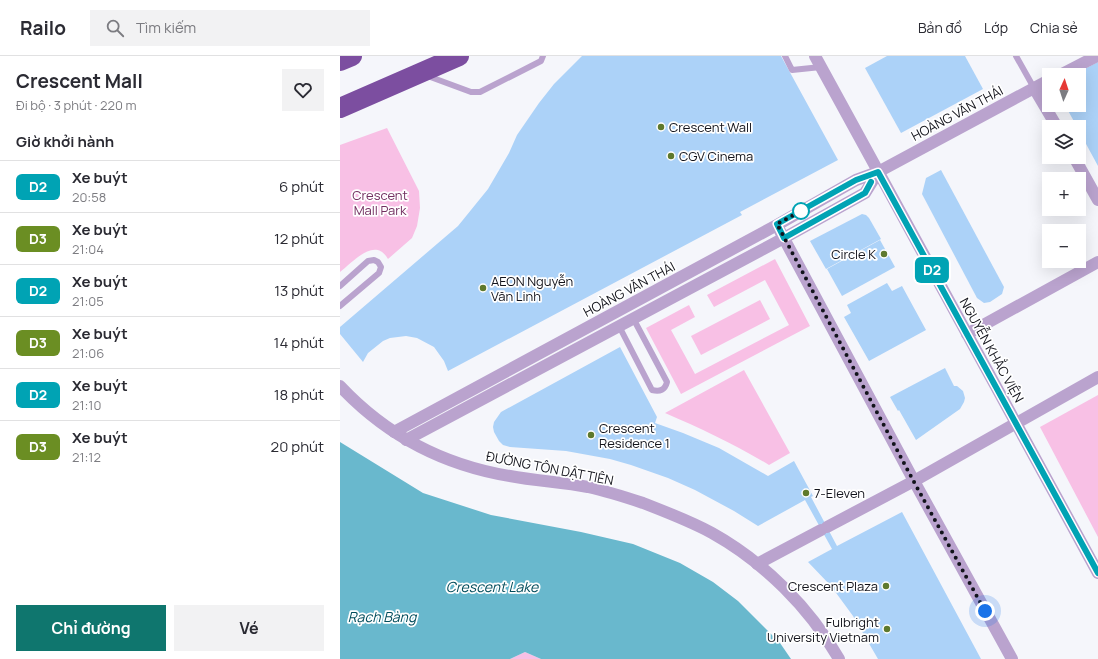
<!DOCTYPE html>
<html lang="vi">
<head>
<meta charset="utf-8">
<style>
  body { margin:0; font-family:Manrope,sans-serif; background:#f2f2f3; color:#2b2b33; height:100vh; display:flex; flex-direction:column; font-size:15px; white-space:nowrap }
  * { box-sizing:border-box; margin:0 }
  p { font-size:13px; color:#7c7c81 }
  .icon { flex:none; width:22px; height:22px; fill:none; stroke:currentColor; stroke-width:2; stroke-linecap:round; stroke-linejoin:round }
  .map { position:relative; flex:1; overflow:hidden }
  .side { display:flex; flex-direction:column; background:#fff; width:340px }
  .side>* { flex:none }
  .badge { padding:0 8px; border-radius:6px; font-size:14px; line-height:26px }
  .needle { width:26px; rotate:3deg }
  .controls { position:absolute; left:702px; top:12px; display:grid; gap:8px }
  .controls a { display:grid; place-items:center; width:44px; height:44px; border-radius:0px; background:#fff; box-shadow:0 4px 16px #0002; font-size:20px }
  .you { position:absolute; width:20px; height:20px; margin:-10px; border:3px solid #fff; border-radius:50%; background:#1a73e8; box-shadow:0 0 0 6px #1a73e833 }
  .map>.badge { position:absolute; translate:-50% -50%; box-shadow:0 0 0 2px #fff }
  h2 { padding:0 16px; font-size:15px; line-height:36px }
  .round { display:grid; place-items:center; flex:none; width:42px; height:42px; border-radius:0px; background:#f2f2f3 }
  .head { display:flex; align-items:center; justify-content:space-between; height:68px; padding:0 16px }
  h1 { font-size:19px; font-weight:700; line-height:30px }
  .action { display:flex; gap:8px; margin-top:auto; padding:8px 16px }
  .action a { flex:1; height:46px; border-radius:0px; background:#0f766e; color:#fff; font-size:16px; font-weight:700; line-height:46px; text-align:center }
  .action a+a { background:#f2f2f3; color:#2b2b33 }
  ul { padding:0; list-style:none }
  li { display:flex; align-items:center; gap:12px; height:52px; padding:0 16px; border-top:1px solid #e1e1e2 }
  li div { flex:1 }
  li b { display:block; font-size:15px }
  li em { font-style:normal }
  li .badge { min-width:44px; font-weight:700; text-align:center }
  header { display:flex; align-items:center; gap:24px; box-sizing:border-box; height:56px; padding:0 20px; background:#fff; border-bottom:1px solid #e1e1e2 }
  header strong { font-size:19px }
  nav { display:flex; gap:22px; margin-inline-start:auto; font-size:14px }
  .search { width:280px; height:36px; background:#f2f2f3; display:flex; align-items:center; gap:10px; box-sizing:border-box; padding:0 14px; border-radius:0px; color:#7c7c81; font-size:15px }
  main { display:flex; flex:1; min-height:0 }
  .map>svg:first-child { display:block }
</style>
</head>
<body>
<header>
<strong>Railo</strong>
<div class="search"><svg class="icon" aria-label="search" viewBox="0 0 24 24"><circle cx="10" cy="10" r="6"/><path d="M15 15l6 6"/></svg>Tìm kiếm</div>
<nav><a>Bản đồ</a><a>Lớp</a><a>Chia sẻ</a></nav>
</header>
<main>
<section class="side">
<div class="head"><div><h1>Crescent Mall</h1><p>Đi bộ · 3 phút · 220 m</p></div><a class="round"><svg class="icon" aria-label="heart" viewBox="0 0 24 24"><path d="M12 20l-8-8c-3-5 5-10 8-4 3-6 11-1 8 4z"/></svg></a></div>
<h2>Giờ khởi hành</h2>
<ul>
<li><span class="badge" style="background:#00a3b4;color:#fff">D2</span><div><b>Xe buýt</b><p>20:58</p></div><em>6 phút</em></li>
<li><span class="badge" style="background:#6b8e23;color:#fff">D3</span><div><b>Xe buýt</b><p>21:04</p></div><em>12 phút</em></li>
<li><span class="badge" style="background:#00a3b4;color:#fff">D2</span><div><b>Xe buýt</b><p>21:05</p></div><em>13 phút</em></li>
<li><span class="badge" style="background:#6b8e23;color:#fff">D3</span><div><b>Xe buýt</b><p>21:06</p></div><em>14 phút</em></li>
<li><span class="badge" style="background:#00a3b4;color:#fff">D2</span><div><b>Xe buýt</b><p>21:10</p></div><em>18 phút</em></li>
<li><span class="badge" style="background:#6b8e23;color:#fff">D3</span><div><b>Xe buýt</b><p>21:12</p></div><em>20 phút</em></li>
</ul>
<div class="action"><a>Chỉ đường</a><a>Vé</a></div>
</section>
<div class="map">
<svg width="758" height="603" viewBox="0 0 758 603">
  <rect width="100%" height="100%" fill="#f5f6fb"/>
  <!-- green -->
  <g fill="#f8c0e5">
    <path d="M 47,72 L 79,135 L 80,152 L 77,170 L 72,182 L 48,203 C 35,180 13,206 0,216 L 0,89 Z"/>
    <polygon points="435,203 470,270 341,338 306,272 349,249 355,261 331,274 355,318 449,269 425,224 374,251 367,239"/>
    <polygon points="420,244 430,263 361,299 351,280"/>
    <path d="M 404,314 L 450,397 L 429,409 C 394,388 362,373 325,357 Z"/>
    <polygon points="758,339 758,481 700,371"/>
    <polygon points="185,596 201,603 170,603"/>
  </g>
  <!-- water -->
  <polygon fill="#69b8cd" points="0,386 83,437 151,459 241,476 293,488 340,507 373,526 398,545 440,587 451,603 201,603 185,596 170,603 0,603"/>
  <!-- building -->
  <g fill="#acd2f8">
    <polygon points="242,0 441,0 498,104 400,156 402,159 108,315 104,305 94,291 77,282 66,280 50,282 43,285 28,297 23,306 0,278 0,271 118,170 148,133 169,97 177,79 199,47 214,28"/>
    <polygon points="547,0 625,0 643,33 561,77 525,12"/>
    <polygon points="758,6 758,110 739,75 739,71 737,71 725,49 739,49 739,19 733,19"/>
    <polygon points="601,114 664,231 662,238 650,246 644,247 637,242 582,138 586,122"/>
    <polygon points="522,158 526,159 529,162 541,183 486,213 470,185"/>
    <polygon points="540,184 555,211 502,240 487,213"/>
    <polygon points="547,227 552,235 562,230 586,274 529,305 504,261 511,257 507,249"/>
    <polygon points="280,291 317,361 315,367 343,377 379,392 428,420 454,405 473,440 471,441 497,490 562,456 641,603 538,603 513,560 491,530 468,506 492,493 465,444 418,470 394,455 355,434 328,422 291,409 270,403 226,395 170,391 163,389 159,385 154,376 153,371 154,366 161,356"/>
    <polygon points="605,312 614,330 617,330 623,335 625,342 624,346 620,353 576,384 559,354 558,355 550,341"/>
  </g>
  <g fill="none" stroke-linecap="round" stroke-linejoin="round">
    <!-- service -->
    <g stroke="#baa3ce" stroke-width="6">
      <polyline points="445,0 452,14 481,11"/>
      <polyline points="676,0 694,32"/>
      <polyline points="85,19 131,36 140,36 201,5 203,0"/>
      <polyline points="0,230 28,205 34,204 38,206 41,211 39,217 0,250"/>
      <path d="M 279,270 L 312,334 C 320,336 325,334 327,326 L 293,262"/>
    </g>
    <!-- minor -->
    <g stroke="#baa3ce" stroke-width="12">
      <polyline points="475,0 758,517"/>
      <polyline points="720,19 757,0"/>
      <polyline points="694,32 717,71"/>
      <polyline points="734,101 758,144"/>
      <polyline points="440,175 574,425 672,603"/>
      <polyline points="627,278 758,206"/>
      <path d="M 0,330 C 47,380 103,409 170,420 C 196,425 222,426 248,431 C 266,435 285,441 303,447 C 326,456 350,465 372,477 C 424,506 470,552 499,603"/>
      <polyline points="54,376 437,169 516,124 538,116 709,24"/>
      <polyline points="66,384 444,182 525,137 538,116"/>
      <polyline points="487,471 574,425 758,321"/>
      <polyline points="417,508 481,474"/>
    </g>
    <!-- trunk -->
    <g stroke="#7c4ea0" stroke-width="20">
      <polyline points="0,5 12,0"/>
      <polyline points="0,52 119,0"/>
    </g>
  </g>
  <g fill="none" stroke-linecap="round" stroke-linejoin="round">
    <!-- line casing -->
    <g stroke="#fff" stroke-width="9">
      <polyline id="line" points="531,126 525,137 444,182 437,168 516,124 538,116 758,517"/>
    </g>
    <!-- line -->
    <use href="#line" stroke="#00a3b4" stroke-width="6"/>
    <!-- walk -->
    <polyline stroke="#12131b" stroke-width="4" stroke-dasharray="0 7.2" points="461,155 463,154 437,168 574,426 645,555"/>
  </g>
  <!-- markers -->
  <g fill="#5e792d" stroke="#fff" stroke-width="1.5">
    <circle cx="321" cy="71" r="4"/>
    <circle cx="331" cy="100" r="4"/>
    <circle cx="544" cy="198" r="4"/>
    <circle cx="143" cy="232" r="4"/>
    <circle cx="251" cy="379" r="4"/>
    <circle cx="466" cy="437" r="4"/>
    <circle cx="546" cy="530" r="4"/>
    <circle cx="547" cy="573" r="4"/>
  </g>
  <circle fill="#fff" stroke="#00a3b4" stroke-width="2" cx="461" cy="155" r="8"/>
  <g text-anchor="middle" stroke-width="3.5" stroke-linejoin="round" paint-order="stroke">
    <!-- street labels -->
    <g font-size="13" fill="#12131b" stroke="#fff">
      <text transform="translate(617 57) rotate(-28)" y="5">HOÀNG VĂN THÁI</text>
      <text transform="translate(289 233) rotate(-28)" y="5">HOÀNG VĂN THÁI</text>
      <text transform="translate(652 294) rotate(61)" y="5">NGUYỄN KHẮC VIỆN</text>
      <text transform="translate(210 412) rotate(11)" y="5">ĐƯỜNG TÔN DẬT TIÊN</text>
    </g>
    <!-- poi labels -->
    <g font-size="13" fill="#12131b" stroke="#fff" text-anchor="start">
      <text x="329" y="76">Crescent Wall</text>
      <text x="339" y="105">CGV Cinema</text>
      <text x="536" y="203" text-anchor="end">Circle K</text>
      <text x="151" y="230">AEON Nguyễn<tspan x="151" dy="15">Văn Linh</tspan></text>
      <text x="259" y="377">Crescent<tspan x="259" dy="15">Residence 1</tspan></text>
      <text x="474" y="442">7-Eleven</text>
      <text x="538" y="535" text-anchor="end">Crescent Plaza</text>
      <text x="539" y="571" text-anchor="end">Fulbright<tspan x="539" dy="15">University Vietnam</tspan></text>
    </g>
    <!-- park labels -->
    <g font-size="13" fill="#722f60" stroke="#fff">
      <text x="40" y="144">Crescent<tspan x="40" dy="15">Mall Park</tspan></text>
    </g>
    <!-- water labels -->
    <g font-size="14" font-style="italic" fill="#014c5b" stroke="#fff">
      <text x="152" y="536">Crescent Lake</text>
      <text x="42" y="566">Rạch Bàng</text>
    </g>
  </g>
</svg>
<div class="controls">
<a><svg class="needle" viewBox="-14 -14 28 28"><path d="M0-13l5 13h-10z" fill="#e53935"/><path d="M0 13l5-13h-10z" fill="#7c7c81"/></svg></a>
<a><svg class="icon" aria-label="layers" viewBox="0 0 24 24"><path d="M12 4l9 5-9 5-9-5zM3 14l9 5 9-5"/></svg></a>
<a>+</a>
<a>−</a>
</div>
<div class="you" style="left:645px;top:555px"></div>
<b class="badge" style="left:592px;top:214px;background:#00a3b4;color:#fff">D2</b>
</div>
</main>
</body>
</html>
